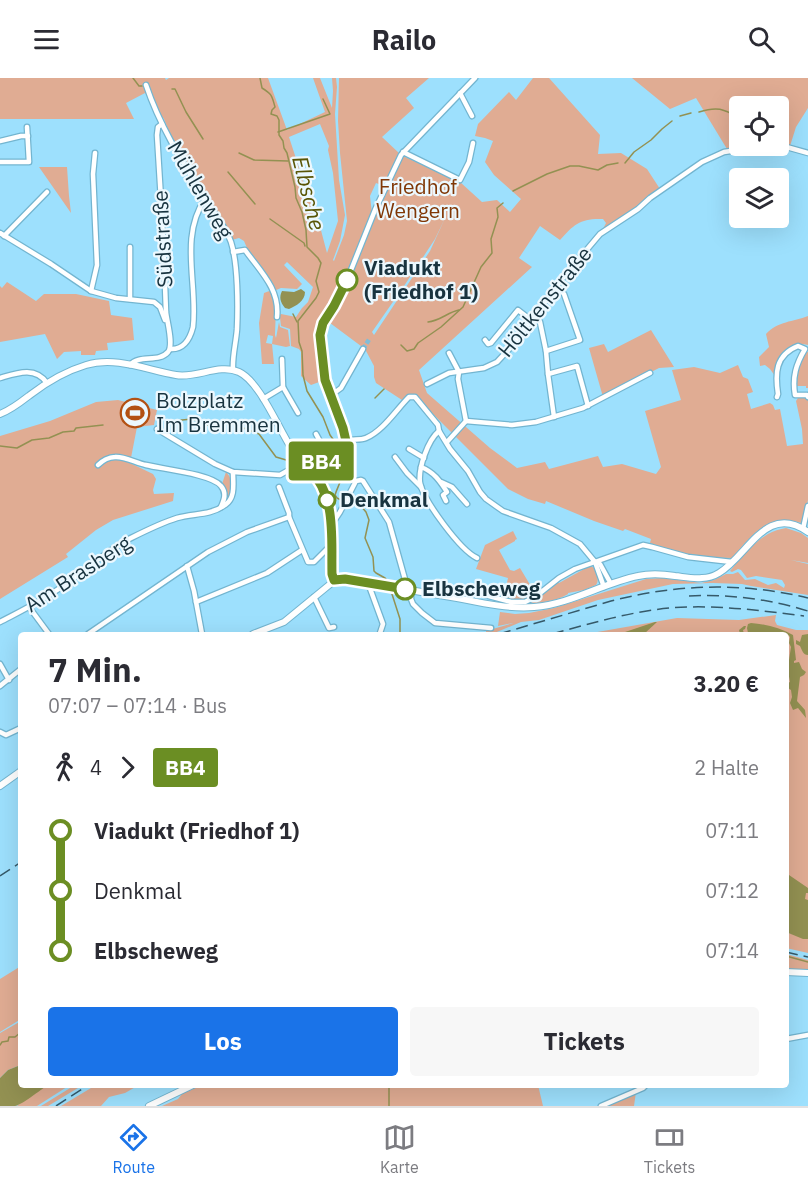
<!DOCTYPE html>
<html lang="de">
<head>
<meta charset="utf-8">
<style>
  body { margin:0; font-family:"IBM Plex Sans",sans-serif; background:#f7f7f7; color:#2b2b33; height:100vh; display:flex; flex-direction:column; font-size:22px; white-space:nowrap }
  * { box-sizing:border-box; margin:0 }
  p { font-size:20px; color:#7c7c81 }
  .icon { flex:none; width:33px; height:33px; fill:none; stroke:currentColor; stroke-width:2; stroke-linecap:round; stroke-linejoin:round }
  .map { position:relative; flex:1; overflow:hidden }
  .details { position:absolute; left:18px; top:554px; width:771px; height:456px; display:flex; flex-direction:column; background:#fff; border-radius:6px; box-shadow:0 6px 24px #0002 }
  .details>* { flex:none }
  .badge { padding:0 12px; border-radius:4px; font-size:21px; line-height:39px }
  .controls { position:absolute; left:729px; top:18px; display:grid; gap:12px }
  .controls a { display:grid; place-items:center; width:60px; height:60px; border-radius:6px; background:#fff; box-shadow:0 6px 24px #0002; font-size:30px }
  .map>.badge { position:absolute; translate:-50% -50%; box-shadow:0 0 0 3px #fff }
  .legs { display:flex; align-items:center; gap:9px; height:66px; padding:0 30px; font-size:20px }
  .legs p { margin-inline-start:auto }
  .overview { display:flex; align-items:center; justify-content:space-between; height:102px; padding:0 30px }
  h1 { font-size:33px; font-weight:700; line-height:45px }
  .action { display:flex; gap:12px; margin-top:auto; padding:12px 30px }
  .action a { flex:1; height:69px; border-radius:6px; background:#1a73e8; color:#fff; font-size:24px; font-weight:700; line-height:69px; text-align:center }
  .action a+a { background:#f7f7f7; color:#2b2b33 }
  ul { padding:0 30px; list-style:none }
  li { display:flex; align-items:center; gap:21px; height:60px; font-size:22px }
  li i { display:grid; place-items:center; width:9px; height:100%; margin:0 8px; background:currentColor }
  li i::after { content:''; width:15px; height:15px; margin:-8px; border:4px solid; border-radius:50%; background:#fff }
  li p { margin-inline-start:auto }
  li:first-child i { background:linear-gradient(#0000 50%,currentColor 0) }
  li:last-child i { background:linear-gradient(currentColor 50%,#0000 0) }
  header { display:flex; justify-content:space-between; align-items:center; height:78px; padding:0 30px; background:#fff; font-size:27px; font-weight:700 }
  .tabs { display:flex; justify-content:space-around; align-items:center; height:84px; border-top:2px solid #e1e1e2; background:#fff; font-size:16px; color:#7c7c81 }
  .tabs a { display:grid; justify-items:center; gap:3px }
  .tabs .active { color:#1a73e8 }
  .map>svg:first-child { display:block }
</style>
</head>
<body>
<header><svg class="icon" aria-label="menu" viewBox="0 0 24 24"><path d="M4 6h16M4 12h16M4 18h16"/></svg>Railo<svg class="icon" aria-label="search" viewBox="0 0 24 24"><circle cx="10" cy="10" r="6"/><path d="M15 15l6 6"/></svg></header>
<div class="map">
<svg width="808" height="1028" viewBox="0 0 808 1028">
  <rect width="100%" height="100%" fill="#9de0fd"/>
  <!-- green -->
  <g fill="#e0ac93" fill-rule="evenodd">
    <path d="M 0,0 L 165,0 L 166,2 L 169,0 L 268,0 L 287,52 L 325,34 L 313,0 L 320,0 L 332,30 L 333,13 L 332,0 L 336,0 L 337,9 L 335,36 L 339,102 L 345,137 L 340,163 L 333,182 L 334,183 L 344,157 L 347,143 L 340,75 L 338,43 L 339,0 L 429,0 L 406,20 L 414,30 L 382,59 L 400,76 L 384,108 L 376,105 L 370,118 L 372,136 L 346,195 L 342,210 L 319,247 L 317,252 L 322,303 L 311,307 L 301,298 L 301,274 L 299,271 L 291,268 L 290,251 L 281,248 L 280,240 L 278,239 L 281,236 L 296,239 L 302,230 L 308,224 L 313,209 L 287,184 L 284,187 L 302,206 L 297,211 L 281,210 L 276,212 L 275,214 L 272,204 L 250,177 L 244,163 L 239,160 L 232,162 L 225,145 L 207,119 L 171,59 L 164,41 L 145,15 L 126,25 L 134,41 L 0,41 ZM 320,46 L 329,68 L 328,72 L 333,95 L 338,143 L 327,175 L 318,141 L 305,108 L 289,59 Z"/>
    <path d="M 533,0 L 549,0 L 600,57 L 598,76 L 621,75 L 647,91 L 660,111 L 638,131 L 602,153 L 606,145 L 603,141 C 581,140 574,146 560,162 L 540,148 L 519,180 L 532,189 L 419,292 L 427,315 L 490,370 L 517,390 L 545,384 L 549,391 L 598,378 L 603,389 L 622,386 L 656,396 L 661,389 L 645,333 L 681,322 L 672,292 L 694,289 L 720,295 L 738,287 L 743,299 L 748,301 L 753,314 L 747,316 L 751,331 L 770,325 L 773,327 L 775,332 L 780,331 L 787,368 L 803,366 L 802,351 L 796,323 L 798,320 L 802,318 L 808,322 L 808,422 L 803,444 L 801,445 C 767,434 752,458 732,480 L 695,479 L 678,475 L 650,465 L 651,461 L 625,451 L 623,453 L 594,443 L 546,423 L 545,426 L 528,421 L 508,411 L 428,331 L 416,317 L 402,322 L 376,305 L 374,299 L 374,288 L 365,271 L 326,242 L 351,207 L 352,204 L 350,201 L 374,139 L 403,78 L 460,104 L 482,124 L 497,122 L 510,134 L 521,121 L 494,97 L 485,84 L 493,63 L 485,60 L 475,58 L 478,46 L 509,14 L 516,22 ZM 446,138 L 430,173 L 374,257 L 372,254 L 404,208 L 435,161 Z"/>
    <path d="M 632,0 L 808,0 L 808,30 L 796,49 L 790,68 L 727,71 L 696,20 L 670,31 ZM 740,28 L 778,28 L 778,68 L 740,68 Z"/>
    <polygon points="39,89 67,89 69,118 71,135"/>
    <polygon points="7,204 36,223 44,216 76,216 109,223 111,237 132,240 134,262 107,265 108,272 96,273 95,277 81,277 81,273 64,274 57,281 45,256 0,264 0,208 2,210"/>
    <polygon points="272,212 276,228 275,257 276,260 279,244 280,249 288,252 290,268 286,269 272,266 273,258 268,257 266,265 272,266 274,286 262,286 259,245 264,215"/>
    <path d="M 808,238 L 808,267 C 786,261 781,282 775,298 L 770,291 L 765,287 L 760,288 L 759,279 L 769,269 L 766,256 C 778,243 793,244 808,238 Z"/>
    <polygon points="651,252 674,289 659,290 603,319 589,270 604,266 608,274"/>
    <path d="M 806,274 L 808,274 L 808,310 L 806,310 L 806,308 L 795,308 C 795,295 797,285 806,274 Z"/>
    <polygon points="118,322 157,332 154,347 137,349 130,385 153,396 156,401 153,412 154,416 174,415 173,423 113,442 96,452 66,476 68,479 0,521 0,358 50,343 96,324"/>
    <path d="M 226,394 C 235,403 233,417 225,425 L 226,414 L 222,406 Z"/>
    <path d="M 786,450 L 801,455 L 808,460 L 808,485 L 791,482 L 808,486 L 808,517 L 751,508 L 742,506 L 713,505 L 673,506 L 598,522 L 539,542 L 521,544 L 492,556 L 486,556 L 486,553 L 513,545 L 498,548 L 500,534 L 515,536 L 529,535 L 554,530 L 646,501 L 662,500 L 701,505 L 714,502 L 726,496 L 733,496 L 738,494 L 745,502 L 755,501 L 768,507 L 776,505 L 784,510 L 785,507 L 782,502 L 756,498 L 747,500 L 741,492 L 738,491 L 732,494 L 730,493 C 741,480 753,465 768,456 C 773,453 780,451 786,450 Z"/>
    <path d="M 513,453 L 517,461 L 515,462 L 515,463 L 499,472 L 510,492 L 514,493 L 520,490 L 535,515 C 525,526 516,524 503,522 L 508,500 L 476,491 L 485,467 Z"/>
    <path d="M 591,488 L 594,490 C 596,495 600,502 596,507 L 584,512 L 568,515 L 568,516 C 556,523 541,525 527,526 L 543,516 L 557,504 L 559,505 L 586,490 Z"/>
    <polygon points="776,537 775,543 777,547 796,552 808,552 808,825 786,842 786,556 586,556 677,540 739,542"/>
    <polygon points="786,854 808,861 808,875 786,870"/>
    <polygon points="786,876 808,882 808,892 786,891"/>
    <polygon points="21,888 21,941 0,954 0,901"/>
    <polygon points="21,943 21,983 18,988 8,992 0,1000 0,955"/>
    <polygon points="40,1007 70,1007 37,1028 17,1028"/>
    <polygon points="75,1007 83,1007 48,1028 41,1028"/>
    <polygon points="96,1007 96,1006 139,1007 125,1015 109,1019 101,1028 61,1028"/>
    <polygon points="202,1007 538,1007 543,1028 162,1028 178,1021 182,1016"/>
    <polygon points="636,1014 634,1028 608,1028"/>
  </g>
  <!-- water -->
  <g fill="#939152">
    <path d="M 301,211 L 305,214 C 305,223 296,228 289,231 L 285,230 C 280,224 279,219 282,213 L 294,214 Z"/>
    <polygon points="655,544 657,544 644,556 619,556"/>
    <path d="M 751,545 C 766,546 780,550 793,557 L 796,582 L 794,583 L 794,585 L 799,584 L 802,591 L 806,594 L 804,597 L 800,599 L 797,623 L 805,632 L 806,640 L 798,630 L 793,632 L 790,625 L 792,619 L 791,612 L 788,610 L 786,611 L 786,606 L 790,604 L 788,593 L 786,591 L 786,581 L 789,582 L 791,569 L 789,565 L 790,559 L 788,557 L 781,555 L 781,556 L 733,556 L 740,556 L 739,552 L 744,548 L 746,548 L 745,551 L 743,552 L 744,556 L 748,555 L 747,550 L 748,546 Z"/>
    <path d="M 808,556 L 808,577 C 803,577 802,572 800,568 L 796,566 L 796,562 L 800,564 L 802,557 Z"/>
    <polygon points="786,793 789,797 808,810 808,815 806,815 805,821 808,822 808,861 803,861 786,854"/>
    <path d="M 21,983 L 21,1006 L 48,1007 C 40,1012 22,1027 15,1028 C 11,1028 5,1028 0,1028 L 0,1000 L 8,992 L 18,988 Z"/>
  </g>
  <g fill="none" stroke-linecap="round" stroke-linejoin="round">
    <!-- stream -->
    <g stroke="#939152" stroke-width="1.5">
      <polyline points="133,0 139,8 142,8"/>
      <path d="M 260,0 L 262,10 C 272,16 272,18 275,29 L 272,32 L 271,36 L 277,38 L 279,42 L 279,57 L 283,63 L 284,70 L 287,75 L 295,109 L 296,120 L 302,134 L 306,152 L 307,169 L 318,180 L 321,185 L 316,203 L 319,214 L 316,220 L 298,243 L 299,264 L 302,273 L 303,297 L 307,313 L 323,339 L 330,357 L 338,368"/>
      <polyline points="172,11 175,11 186,34 203,61"/>
      <path d="M 699,34 C 718,28 723,31 740,40"/>
      <polyline points="680,38 691,35"/>
      <polyline points="778,47 779,47"/>
      <polyline points="278,54 330,36 323,21"/>
      <polyline points="239,75 254,82 288,83"/>
      <polyline points="625,85 634,74 651,62 662,51 672,43"/>
      <polyline points="228,94 255,126"/>
      <polyline points="513,113 547,96 570,88 579,88 598,92 607,87 618,85"/>
      <polyline points="270,141 304,165 305,168"/>
      <polyline points="293,236 297,244"/>
      <path d="M 428,244 C 440,243 448,234 459,232"/>
      <polyline points="401,267 407,273 414,271 418,265 441,249 463,229 481,189 492,175 491,161 498,139 497,130 503,125"/>
      <polyline points="375,320 384,311"/>
      <polyline points="172,343 192,341 207,347 212,347 224,343 228,344 259,356 276,379 293,384"/>
      <polyline points="0,368 17,370 32,362 49,360 63,354 74,353 76,350 103,347"/>
      <path d="M 339,381 C 348,394 339,404 335,417 L 337,420 L 343,423"/>
      <polyline points="348,424 360,427 366,434 369,442 365,460 373,479 374,493 376,495 385,500 389,505"/>
      <polyline points="391,513 400,541 400,556"/>
      <polyline points="786,878 808,884"/>
      <polyline points="0,967 2,964 8,963 9,959 15,959 21,954"/>
      <polyline points="389,1006 389,1028"/>
    </g>
    <!-- minor-tunnel -->
    <polyline stroke="#82bdd7" stroke-width="4.5" stroke-dasharray="4.5 2" stroke-linecap="butt" points="363,271 370,260"/>
    <!-- minor casing -->
    <g stroke="#73b5d0" stroke-width="7">
      <g id="minor">
        <path d="M 146,7 C 159,46 181,82 203,117 C 212,133 225,147 231,164 C 238,186 238,228 237,251 C 236,265 232,279 233,292"/>
        <polyline points="460,15 472,38"/>
        <polyline points="0,63 21,58 28,58"/>
        <polyline points="403,74 460,102 469,84 473,65"/>
        <polyline points="0,84 29,84 27,49"/>
        <polyline points="0,155 51,186 91,213 116,220 154,224 160,229 165,242"/>
        <polyline points="4,158 47,114"/>
        <polyline points="130,169 130,221"/>
        <path d="M 233,174 L 245,172 C 260,193 280,211 277,239"/>
        <polyline points="91,213 97,187 93,96 95,75"/>
        <polyline points="534,238 540,244 546,273 548,296"/>
        <polyline points="485,262 488,266 491,265 518,232 531,242"/>
        <path d="M 170,271 C 184,272 190,261 193,249 C 198,206 179,159 205,121"/>
        <polyline points="546,273 580,262 564,216 556,208"/>
        <polyline points="449,275 459,294"/>
        <polyline points="282,281 283,309 298,335"/>
        <path d="M 130,287 C 139,276 159,285 168,274 C 174,267 167,244 166,234 C 164,175 161,116 157,57 L 158,49 L 162,46"/>
        <path d="M 0,300 C 17,295 35,288 47,305"/>
        <polyline points="427,306 449,295 484,290 497,284 511,269 562,201 600,156 638,131 650,120 702,84 724,74 744,71 783,68 808,75"/>
        <polyline points="330,318 341,310 363,271"/>
        <path d="M 777,319 L 778,316 C 775,296 775,277 798,268 L 805,271 C 796,286 792,299 795,317 L 807,317 L 808,319"/>
        <polyline points="263,321 283,309"/>
        <polyline points="554,339 548,296 577,288 588,328"/>
        <polyline points="466,343 512,347 536,344 583,330 650,295"/>
        <polyline points="157,351 215,386 233,394 280,397 303,384"/>
        <path d="M 439,353 C 428,362 418,390 420,405 C 424,423 460,472 477,480"/>
        <polyline points="316,356 328,378"/>
        <polyline points="346,363 343,350 325,302 320,257 321,249 347,202 375,132 401,77 475,0"/>
        <path d="M 346,363 C 353,360 359,363 366,360 C 383,353 396,332 409,319 L 415,319 L 438,347 L 439,353 L 450,371 L 468,393 L 480,414 L 486,421 L 503,433 L 551,450 L 580,466 L 595,484 L 600,486 L 611,506"/>
        <polyline points="447,364 466,343 458,301 459,294"/>
        <polyline points="409,371 424,380"/>
        <polyline points="395,379 407,395 421,409"/>
        <path d="M 98,387 C 102,383 109,379 115,379 C 124,378 136,385 146,387 C 162,391 212,396 221,408 C 227,415 224,422 221,429"/>
        <path d="M 421,389 C 434,394 440,403 447,414 L 443,417 L 446,423"/>
        <polyline points="309,390 340,370 346,363"/>
        <polyline points="441,404 452,409 467,426"/>
        <polyline points="279,409 289,435 289,439 308,484 314,484 332,466"/>
        <polyline points="332,446 340,434 356,403 361,402 363,403 389,444 408,512"/>
        <polyline points="803,451 808,428"/>
        <polyline points="595,484 604,509"/>
        <polyline points="187,488 194,513 202,556"/>
        <polyline points="368,505 383,546 380,555"/>
        <polyline points="411,512 411,521 413,526 422,535 435,545 491,550"/>
        <polyline points="470,513 511,524 525,524 535,519 559,500 575,491 643,467 652,469 688,479 732,484"/>
        <polyline points="314,519 329,550 334,549"/>
        <polyline points="196,524 267,495 302,472"/>
        <polyline points="29,529 49,556"/>
        <path d="M 0,544 C 23,532 46,521 67,505 C 89,490 107,472 131,460 C 145,453 161,445 177,440 C 193,435 210,438 225,427 C 236,420 233,405 233,394"/>
        <polyline points="88,556 208,474 247,454 289,439"/>
        <polyline points="0,586 9,602"/>
        <polyline points="0,608 21,591"/>
        <polyline points="0,654 6,657 21,650"/>
        <polyline points="786,961 808,957"/>
        <polyline points="601,1028 643,1010 647,1006"/>
      </g>
    </g>
    <!-- major casing -->
    <g stroke="#73b5d0" stroke-width="8">
      <g id="major">
        <path d="M 0,336 C 11,332 21,324 30,317 C 47,304 66,293 86,287 C 116,278 147,292 176,297 C 196,301 219,285 239,294 C 259,303 278,349 290,368 C 296,377 304,384 311,392 C 320,401 326,417 329,428 C 335,451 331,474 332,497 L 334,503"/>
        <path d="M 253,556 L 284,544 L 334,503 L 340,501 L 349,501 C 385,508 421,514 457,520 C 482,525 508,531 534,529 C 571,526 603,505 638,498 C 651,495 663,496 675,498 C 684,499 693,501 702,500 C 708,500 714,498 719,495 C 748,478 766,424 808,454"/>
        <polyline points="0,708 21,693"/>
        <polyline points="786,894 808,895"/>
        <polyline points="149,1028 195,1006"/>
      </g>
    </g>
    <!-- minor -->
    <use href="#minor" stroke="#fff" stroke-width="4.5"/>
    <!-- major -->
    <use href="#major" stroke="#fff" stroke-width="6"/>
    <!-- rail -->
    <g stroke="#365a6a" stroke-width="1.5" stroke-dasharray="12 6" stroke-linecap="butt">
      <path d="M 689,518 C 729,516 770,521 808,533"/>
      <path d="M 499,556 L 611,523 C 677,506 742,504 808,520"/>
      <path d="M 552,556 C 596,544 642,530 688,529 C 727,528 765,533 804,538"/>
      <polyline points="0,798 21,784"/>
      <polyline points="786,874 808,879"/>
      <polyline points="56,1028 90,1006"/>
    </g>
  </g>
  <g fill="none" stroke-linecap="round" stroke-linejoin="round">
    <!-- line-1 casing -->
    <g stroke="#fff" stroke-width="14">
      <path id="line-1" d="M 347,202 L 334,228 L 323,245 L 320,257 L 325,302 L 343,350 L 346,363 L 340,370 L 309,390 C 337,419 331,460 332,496 L 334,502 L 345,501 L 405,511"/>
    </g>
    <!-- line-1 -->
    <use href="#line-1" stroke="#6b8e23" stroke-width="9"/>
  </g>
  <!-- icons -->
  <defs>
    <g id="stadium-ring" transform="scale(1.5)"><circle r="9.5" fill="#ecf8fe" stroke="#b35113" stroke-width="1.5"/><path d="M0-5a6.5 5 0 1 0 0 10a6.5 5 0 1 0 0-10ZM-3.5-1.8h7v3.6h-7Z" fill="#b35113"/></g>
  </defs>
  <g fill-rule="evenodd">
    <use href="#stadium-ring" x="135" y="335"/>
  </g>
  <!-- markers -->
  <g fill="#fff" stroke="#6b8e23" stroke-width="3">
    <circle cx="347" cy="202" r="10"/>
    <circle cx="327" cy="422" r="8"/>
    <circle cx="405" cy="511" r="10"/>
  </g>
  <g text-anchor="middle" stroke-width="4.5" stroke-linejoin="round" paint-order="stroke">
    <!-- park labels -->
    <g font-size="21" fill="#803706" stroke="#ecf8fe">
      <text x="418" y="116">Friedhof<tspan x="418" dy="24">Wengern</tspan></text>
    </g>
    <!-- street labels -->
    <g font-size="21" fill="#18333f" stroke="#ecf8fe">
      <text transform="translate(200 112) rotate(60)" y="7">Mühlenweg</text>
      <text transform="translate(163 161) rotate(-93)" y="7">Südstraße</text>
      <text transform="translate(545 224) rotate(-51)" y="7">Höltkenstraße</text>
      <text transform="translate(78 496) rotate(-33)" y="7">Am Brasberg</text>
    </g>
    <!-- stop labels -->
    <g font-size="21" font-weight="bold" fill="#18333f" stroke="#ecf8fe" text-anchor="start">
      <text x="364" y="197">Viadukt<tspan x="364" dy="24">(Friedhof 1)</tspan></text>
      <text x="340" y="429">Denkmal</text>
      <text x="422" y="518">Elbscheweg</text>
    </g>
    <!-- poi labels -->
    <g font-size="21" fill="#18333f" stroke="#ecf8fe" text-anchor="start">
      <text x="156" y="330">Bolzplatz<tspan x="156" dy="24">Im Bremmen</tspan></text>
    </g>
    <!-- water labels -->
    <g font-size="22" font-style="italic" fill="#595506" stroke="#ecf8fe">
      <text transform="translate(309 115) rotate(76)" y="8">Elbsche</text>
    </g>
  </g>
</svg>
<div class="controls">
<a><svg class="icon" aria-label="locate" viewBox="0 0 24 24"><circle cx="12" cy="12" r="6"/><path d="M12 2v4M12 18v4M2 12h4M18 12h4"/></svg></a>
<a><svg class="icon" aria-label="layers" viewBox="0 0 24 24"><path d="M12 4l9 5-9 5-9-5zM3 14l9 5 9-5"/></svg></a>
</div>
<b class="badge" style="left:321px;top:383px;background:#6b8e23;color:#fff">BB4</b>
<section class="details">
<div class="overview"><div><h1>7 Min.</h1><p>07:07 – 07:14 · Bus</p></div><b>3.20 €</b></div>
<div class="legs"><svg class="icon" aria-label="walk" viewBox="0 0 24 24"><circle cx="13" cy="4" r="2"/><path d="M13 8l-2 6 4 7M11 14l-3 7M7 12l3-4h3l4 4"/></svg>4<svg class="icon" aria-label="forward" viewBox="0 0 24 24"><path d="M9 5l7 7-7 7"/></svg><b class="badge" style="background:#6b8e23;color:#fff">BB4</b><p>2 Halte</p></div>
<ul>
<li><i style="color:#6b8e23"></i><b>Viadukt (Friedhof 1)</b><p>07:11</p></li>
<li><i style="color:#6b8e23"></i><span>Denkmal</span><p>07:12</p></li>
<li><i style="color:#6b8e23"></i><b>Elbscheweg</b><p>07:14</p></li>
</ul>
<div class="action"><a>Los</a><a>Tickets</a></div>
</section>
</div>
<nav class="tabs">
<a class="active"><svg class="icon" aria-label="directions" viewBox="0 0 24 24"><path d="M12 3l9 9-9 9-9-9zM9 14v-3h6M13 9l2 2-2 2"/></svg>Route</a>
<a><svg class="icon" aria-label="map" viewBox="0 0 24 24"><path d="M3 6l6-2 6 2 6-2v14l-6 2-6-2-6 2zM9 4v14M15 6v14"/></svg>Karte</a>
<a><svg class="icon" aria-label="tickets" viewBox="0 0 24 24"><path d="M3 7h18v10H3zM15 7v10"/></svg>Tickets</a>
</nav>
</body>
</html>
